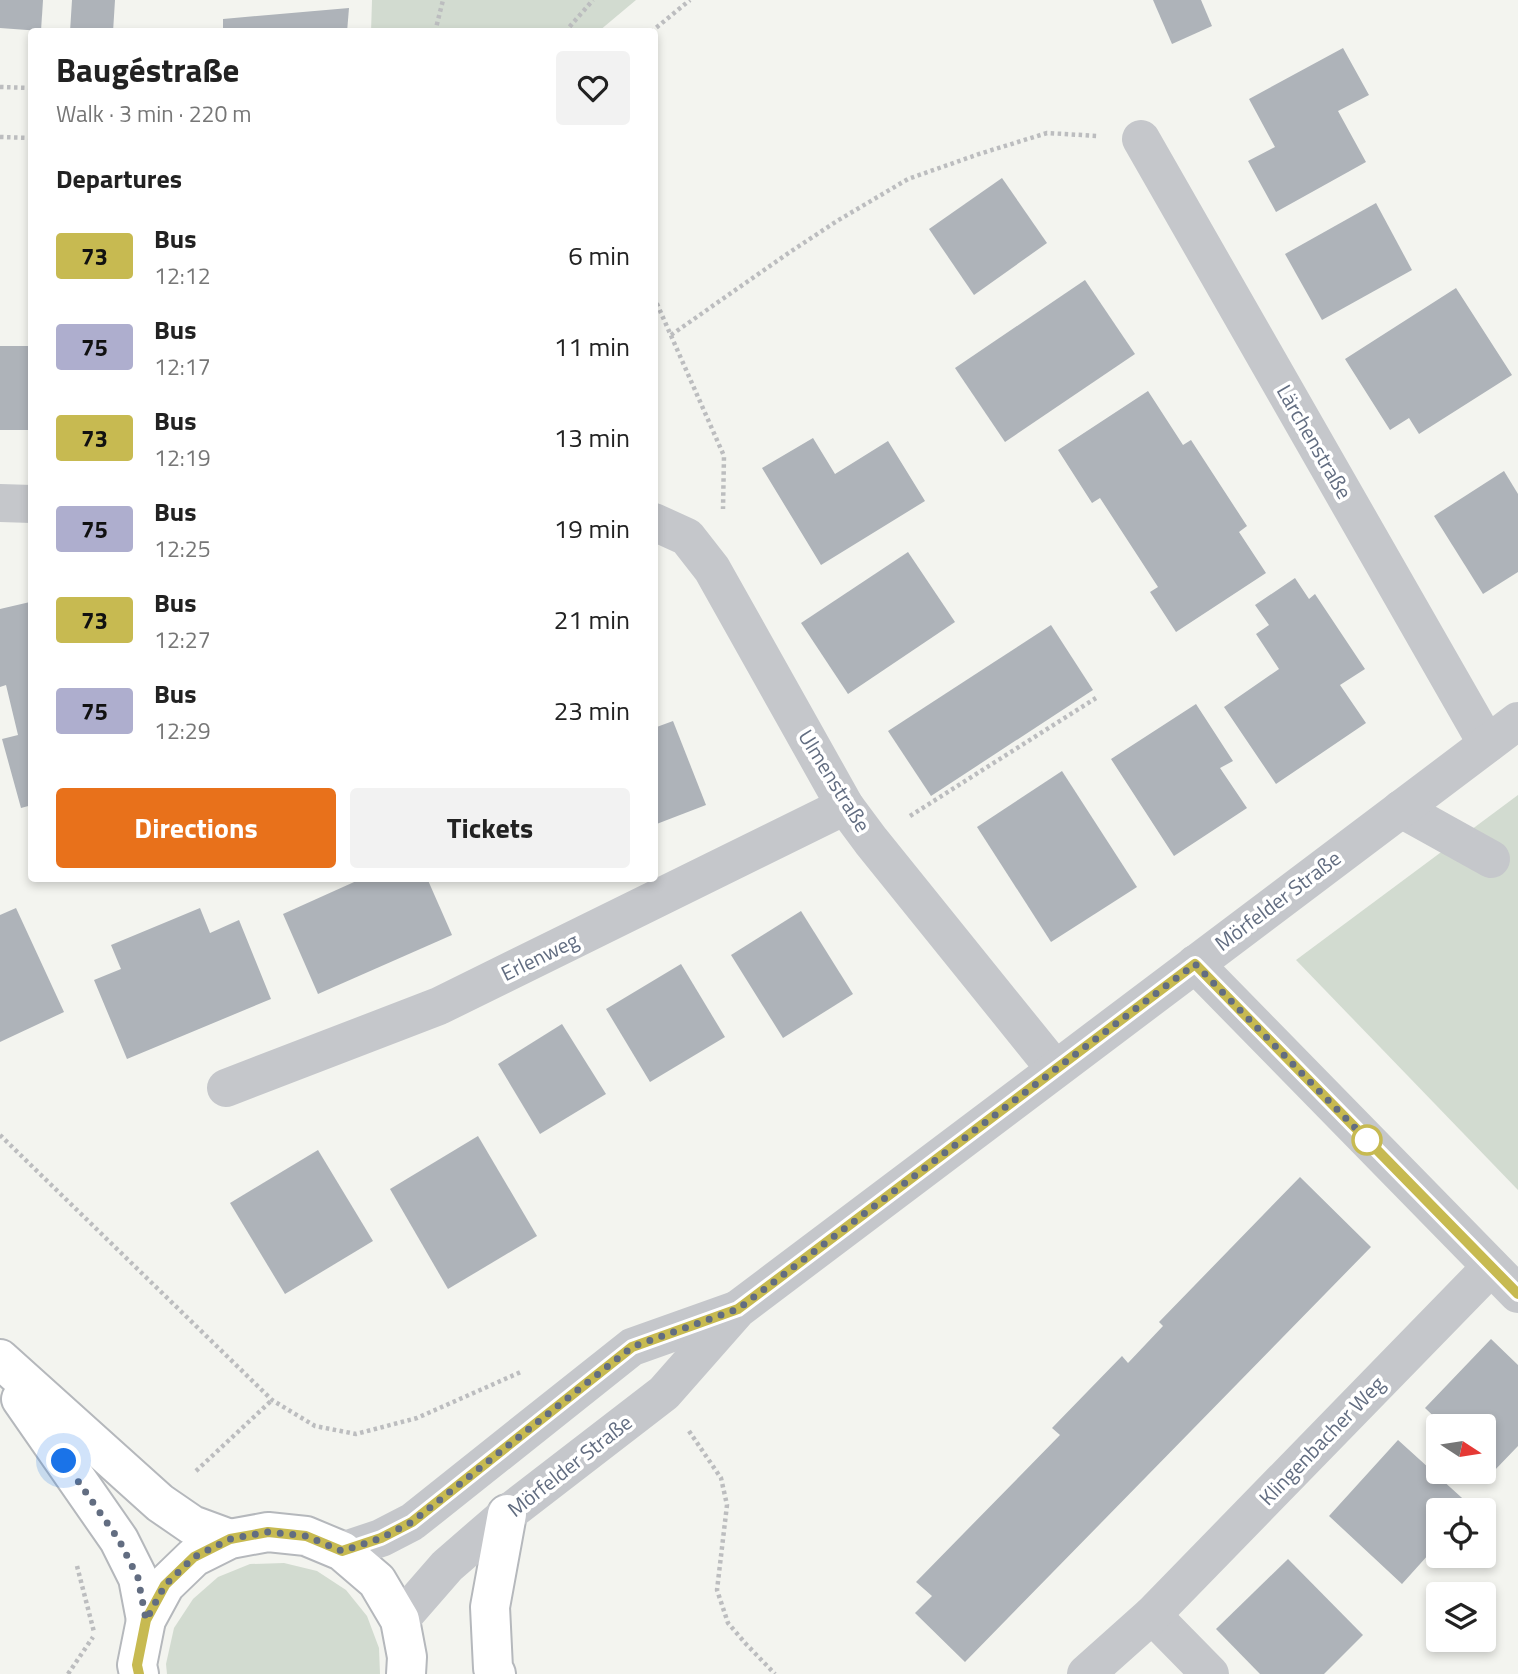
<!DOCTYPE html>
<html lang="en">
<head>
<meta charset="utf-8">
<style>
  body { margin:0; font-family:"Titillium Web",sans-serif; background:#f2f2f2; color:#222; height:100vh; display:flex; flex-direction:column; font-size:26px; white-space:nowrap }
  * { box-sizing:border-box; margin:0 }
  p { font-size:23px; color:#767676 }
  .icon { flex:none; width:38px; height:38px; fill:none; stroke:currentColor; stroke-width:2; stroke-linecap:round; stroke-linejoin:round }
  .map { position:relative; flex:1; overflow:hidden }
  .sheet { position:absolute; left:28px; top:28px; width:630px; height:854px; display:flex; flex-direction:column; background:#fff; border-radius:7px; box-shadow:0 4px 10px #0003 }
  .sheet>* { flex:none }
  .badge { padding:0 14px; border-radius:5px; font-size:24px; line-height:46px }
  .needle { width:46px; rotate:102deg }
  .tools { position:absolute; left:1426px; top:1414px; display:grid; gap:14px }
  .tools a { display:grid; place-items:center; width:70px; height:70px; border-radius:7px; background:#fff; box-shadow:0 4px 10px #0003; font-size:35px }
  .you { position:absolute; width:35px; height:35px; margin:-18px; border:5px solid #fff; border-radius:50%; background:#1a73e8; box-shadow:0 0 0 10px #1a73e833 }
  .map>.badge { position:absolute; translate:-50% -50%; box-shadow:0 0 0 4px #fff }
  h2 { padding:0 28px; font-size:26px; line-height:63px }
  .round { display:grid; place-items:center; flex:none; width:74px; height:74px; border-radius:7px; background:#f2f2f2 }
  .overview { display:flex; align-items:center; justify-content:space-between; height:119px; padding:0 28px }
  h1 { font-size:33px; font-weight:700; line-height:52px }
  .action { display:flex; gap:14px; margin-top:auto; padding:14px 28px }
  .action a { flex:1; height:80px; border-radius:7px; background:#e8711b; color:#fff; font-size:28px; font-weight:700; line-height:80px; text-align:center }
  .action a+a { background:#f2f2f2; color:#222 }
  ul { padding:0; list-style:none }
  li { display:flex; align-items:center; gap:21px; height:91px; padding:0 28px }
  li div { flex:1 }
  li b { display:block; font-size:26px }
  li em { font-style:normal }
  li .badge { min-width:77px; font-weight:700; text-align:center }
  .map>svg:first-child { display:block }
</style>
</head>
<body>
<div class="map">
<svg width="1518" height="1674" viewBox="0 0 1518 1674">
  <rect width="100%" height="100%" fill="#f3f4ef"/>
  <!-- green -->
  <g fill="#d2dbd0">
    <polygon points="372,0 636,0 599,31 371,32"/>
    <polygon points="1518,795 1518,1190 1296,960"/>
    <polygon points="284,1563 317,1571 346,1590 367,1616 379,1648 380,1674 167,1674 166,1664 174,1628 193,1599 218,1577 250,1564"/>
  </g>
  <!-- building -->
  <g fill="#aeb3b9">
    <polygon points="0,0 43,0 41,31 0,28"/>
    <polygon points="72,0 115,0 113,32 70,32"/>
    <polygon points="1153,0 1201,0 1212,26 1172,44"/>
    <polygon points="349,8 347,32 223,32 223,19"/>
    <polygon points="1343,48 1369,95 1338,111 1366,162 1276,212 1248,161 1275,147 1249,99"/>
    <polygon points="1002,178 1047,243 974,295 929,229"/>
    <polygon points="1376,203 1412,270 1322,320 1285,254"/>
    <polygon points="1085,280 1135,354 1005,442 955,368"/>
    <polygon points="1456,288 1512,375 1419,434 1409,418 1390,430 1345,359"/>
    <rect x="0" y="346" width="32" height="84"/>
    <polygon points="1148,391 1183,445 1191,440 1247,526 1239,532 1266,573 1176,632 1150,592 1158,587 1100,498 1092,503 1058,450"/>
    <polygon points="813,438 835,474 888,441 925,501 821,565 762,468"/>
    <polygon points="1504,471 1518,494 1518,572 1483,594 1434,516"/>
    <polygon points="908,552 955,622 848,694 801,623"/>
    <polygon points="1295,578 1309,599 1315,594 1365,669 1340,685 1366,723 1276,784 1224,707 1279,669 1256,634 1269,625 1255,605"/>
    <polygon points="30,602 32,805 21,808 2,739 18,735 6,685 0,687 0,609"/>
    <polygon points="1051,625 1093,690 931,796 888,731"/>
    <polygon points="1196,704 1233,761 1220,768 1247,808 1174,856 1111,759"/>
    <polygon points="673,721 706,805 654,825 654,728"/>
    <polygon points="1062,771 1137,887 1051,942 977,827"/>
    <polygon points="363,878 427,878 452,935 318,994 283,914"/>
    <polygon points="16,908 64,1012 0,1042 0,915"/>
    <polygon points="200,908 210,933 239,920 271,999 127,1059 94,980 121,969 111,945"/>
    <polygon points="801,911 853,994 783,1038 731,955"/>
    <polygon points="681,964 725,1037 650,1082 606,1009"/>
    <polygon points="562,1024 606,1094 540,1134 498,1064"/>
    <polygon points="478,1136 537,1236 448,1289 390,1189"/>
    <polygon points="318,1150 373,1241 285,1294 230,1203"/>
    <polygon points="1300,1177 1371,1247 965,1662 915,1613 932,1596 916,1582 1060,1435 1052,1428 1122,1356 1128,1363 1163,1326 1159,1322"/>
    <polygon points="1491,1339 1518,1365 1518,1446 1493,1472 1484,1464 1484,1426 1444,1426 1425,1408"/>
    <polygon points="1398,1440 1472,1507 1470,1510 1438,1510 1438,1544 1402,1584 1329,1516"/>
    <polygon points="1288,1559 1363,1635 1324,1674 1260,1674 1216,1629"/>
  </g>
  <g fill="none" stroke-linecap="round" stroke-linejoin="round">
    <!-- major casing -->
    <g stroke="#b5b8bc" stroke-width="42">
      <g id="major">
        <polyline points="0,1359 160,1503 192,1525 230,1539"/>
        <polyline points="21,1399 119,1540 138,1578 146,1620"/>
        <polyline points="139,1674 137,1665 146,1620 165,1585 194,1557 230,1539 268,1532 306,1536 342,1551 377,1581 400,1620 407,1657 406,1674"/>
        <polyline points="496,1674 493,1668 490,1607 507,1514"/>
      </g>
    </g>
    <!-- path -->
    <g stroke="#bcbdbf" stroke-width="4.5" stroke-dasharray="3.5 3.5" stroke-linecap="butt">
      <polyline points="435,32 443,0"/>
      <polyline points="565,32 593,0"/>
      <polyline points="651,32 690,0"/>
      <polyline points="0,87 32,88"/>
      <polyline points="0,137 32,138"/>
      <polyline points="654,297 724,456 723,509"/>
      <polyline points="671,335 790,252 837,221 908,179 979,154 1047,133 1098,136"/>
      <polyline points="910,816 1096,698"/>
      <polyline points="0,1135 272,1400 315,1426 356,1434 417,1418 523,1371"/>
      <polyline points="689,1431 721,1478 727,1505 717,1590 728,1623 746,1644 775,1674"/>
      <polyline points="196,1471 272,1400"/>
      <polyline points="77,1566 94,1632"/>
      <polyline points="68,1674 93,1637"/>
    </g>
    <!-- minor -->
    <g stroke="#c5c7cb" stroke-width="38">
      <polyline points="1141,139 1487,744"/>
      <polyline points="0,503 32,504"/>
      <polyline points="654,522 687,537 712,569 845,806 871,841 1055,1069"/>
      <polyline points="1401,809 1491,859"/>
      <polyline points="1195,964 1518,1294"/>
      <polyline points="226,1088 439,1006 845,806"/>
      <polyline points="342,1551 381,1538 412,1522 632,1347 736,1310"/>
      <polyline points="1152,1615 1210,1674"/>
      <polyline points="400,1620 447,1566 507,1514 664,1393 738,1309 1518,721"/>
      <polyline points="1086,1674 1152,1615 1491,1267"/>
    </g>
    <!-- major -->
    <use href="#major" stroke="#fff" stroke-width="38"/>
  </g>
  <g fill="none" stroke-linecap="round" stroke-linejoin="round">
    <!-- line casing -->
    <g stroke="#fff" stroke-width="16">
      <polyline id="line" points="139,1674 137,1665 146,1620 165,1585 194,1557 230,1539 268,1532 306,1536 342,1551 381,1538 412,1522 632,1347 738,1309 1195,964 1518,1294"/>
    </g>
    <!-- line -->
    <use href="#line" stroke="#c7ba51" stroke-width="10"/>
    <!-- walk -->
    <polyline stroke="#626d81" stroke-width="7" stroke-dasharray="0 12.6" points="64,1461 119,1540 138,1578 146,1620 165,1585 194,1557 230,1539 268,1532 306,1536 342,1551 381,1538 412,1522 632,1347 738,1309 1195,964 1367,1140"/>
  </g>
  <!-- markers -->
  <circle fill="#fff" stroke="#c7ba51" stroke-width="3.5" cx="1367" cy="1140" r="14"/>
  <g text-anchor="middle" stroke-width="7" stroke-linejoin="round" paint-order="stroke">
    <!-- street labels -->
    <g font-size="21" fill="#626d81" stroke="#fff">
      <text transform="translate(1314 442) rotate(60)" y="7">Lärchenstraße</text>
      <text transform="translate(834 781) rotate(58)" y="7">Ulmenstraße</text>
      <text transform="translate(1278 901) rotate(-37)" y="7">Mörfelder Straße</text>
      <text transform="translate(540 957) rotate(-26)" y="7">Erlenweg</text>
      <text transform="translate(1322 1441) rotate(-46)" y="7">Klingenbacher Weg</text>
      <text transform="translate(570 1466) rotate(-38)" y="7">Mörfelder Straße</text>
    </g>
  </g>
</svg>
<div class="tools">
<a><svg class="needle" viewBox="-14 -14 28 28"><path d="M0-13l5 13h-10z" fill="#e53935"/><path d="M0 13l5-13h-10z" fill="#767676"/></svg></a>
<a><svg class="icon" aria-label="locate" viewBox="0 0 24 24"><circle cx="12" cy="12" r="6"/><path d="M12 2v4M12 18v4M2 12h4M18 12h4"/></svg></a>
<a><svg class="icon" aria-label="layers" viewBox="0 0 24 24"><path d="M12 4l9 5-9 5-9-5zM3 14l9 5 9-5"/></svg></a>
</div>
<div class="you" style="left:64px;top:1461px"></div>
<section class="sheet">
<div class="overview"><div><h1>Baugéstraße</h1><p>Walk · 3 min · 220 m</p></div><a class="round"><svg class="icon" aria-label="heart" viewBox="0 0 24 24"><path d="M12 20l-8-8c-3-5 5-10 8-4 3-6 11-1 8 4z"/></svg></a></div>
<h2>Departures</h2>
<ul>
<li><span class="badge" style="background:#c7ba51;color:#111">73</span><div><b>Bus</b><p>12:12</p></div><em>6 min</em></li>
<li><span class="badge" style="background:#aeaece;color:#111">75</span><div><b>Bus</b><p>12:17</p></div><em>11 min</em></li>
<li><span class="badge" style="background:#c7ba51;color:#111">73</span><div><b>Bus</b><p>12:19</p></div><em>13 min</em></li>
<li><span class="badge" style="background:#aeaece;color:#111">75</span><div><b>Bus</b><p>12:25</p></div><em>19 min</em></li>
<li><span class="badge" style="background:#c7ba51;color:#111">73</span><div><b>Bus</b><p>12:27</p></div><em>21 min</em></li>
<li><span class="badge" style="background:#aeaece;color:#111">75</span><div><b>Bus</b><p>12:29</p></div><em>23 min</em></li>
</ul>
<div class="action"><a>Directions</a><a>Tickets</a></div>
</section>
</div>
</body>
</html>
